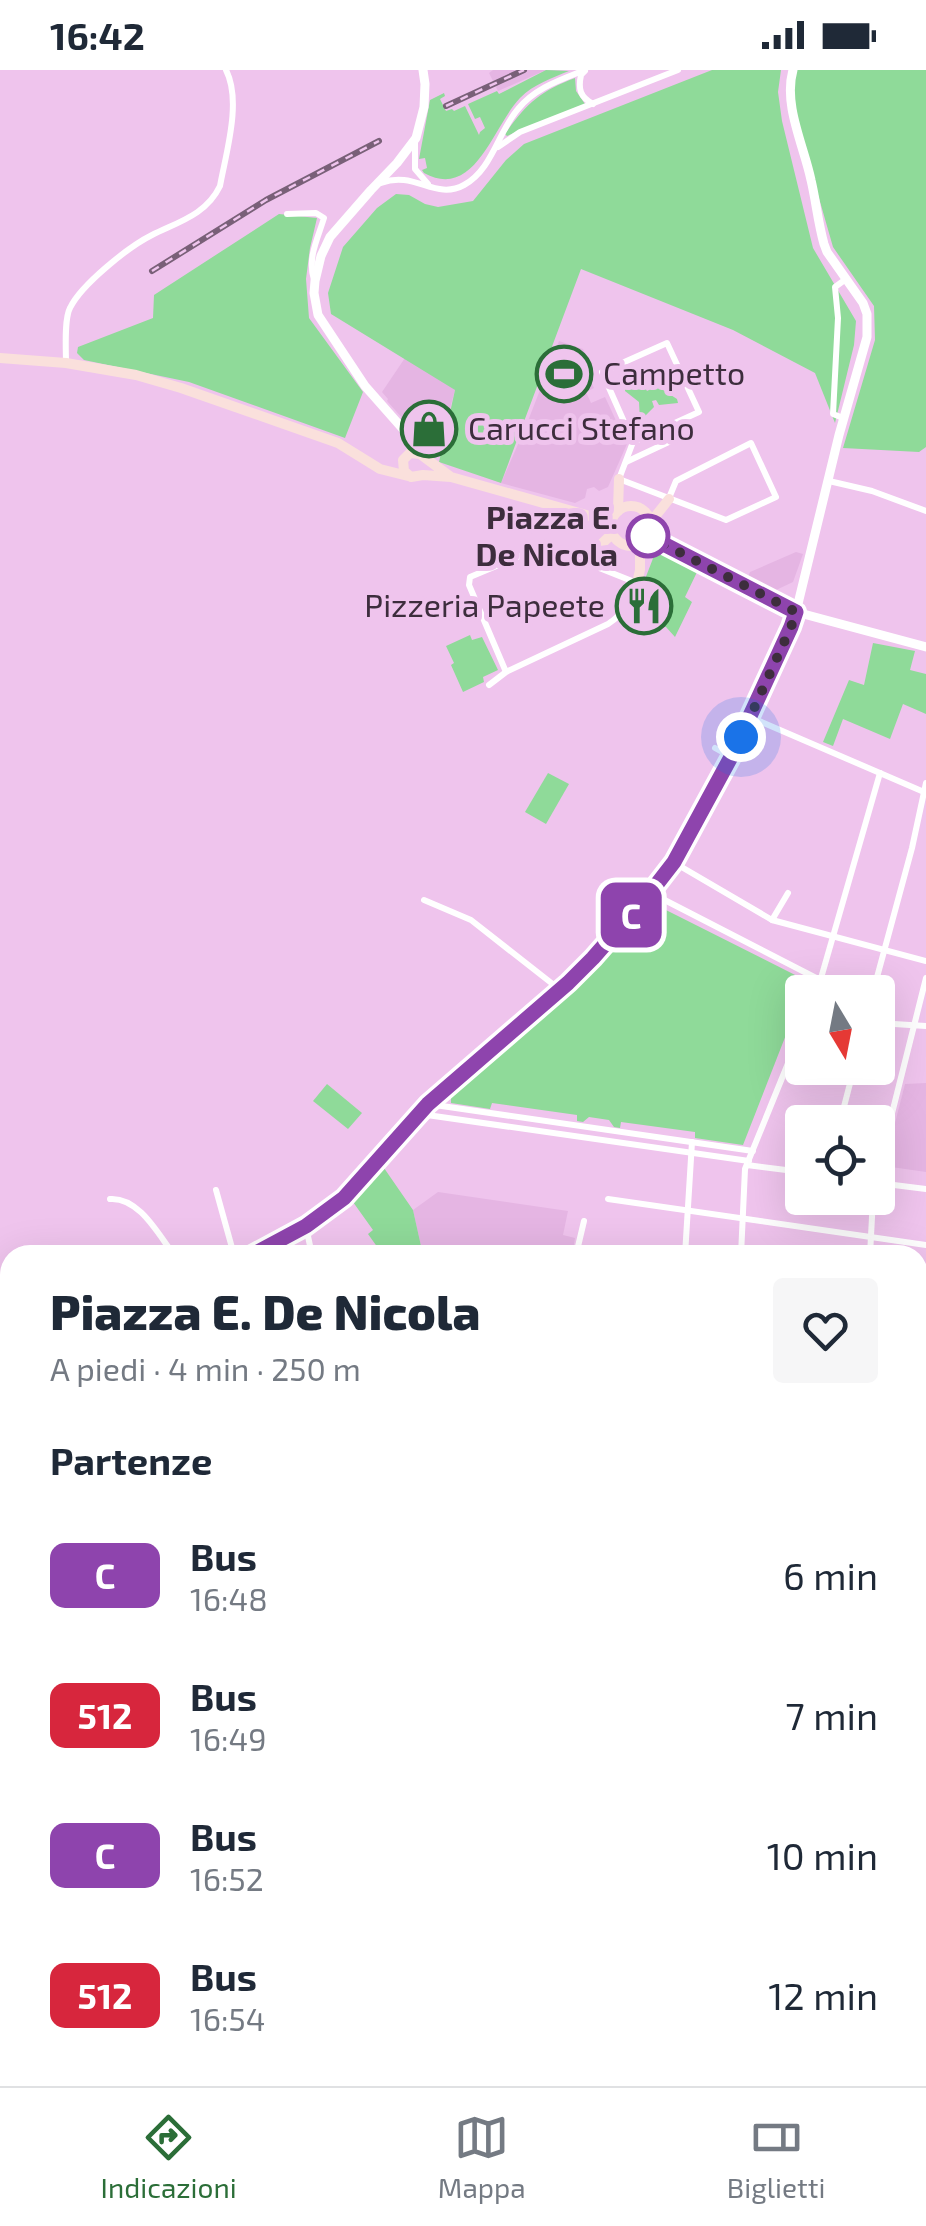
<!DOCTYPE html>
<html lang="it">
<head>
<meta charset="utf-8">
<style>
  body { margin:0; font-family:"Exo 2",sans-serif; background:#f6f6f7; color:#1f2937; height:100vh; display:flex; flex-direction:column; font-size:38px; white-space:nowrap }
  * { box-sizing:border-box; margin:0 }
  p { font-size:32px; color:#747a83 }
  .icon { flex:none; width:55px; height:55px; fill:none; stroke:currentColor; stroke-width:2; stroke-linecap:round; stroke-linejoin:round }
  .map { position:relative; flex:1; overflow:hidden }
  .panel { position:absolute; left:0px; top:1175px; width:928px; height:842px; display:flex; flex-direction:column; background:#fff; border-radius:30px 30px 0 0; box-shadow:0 10px 40px #0002 }
  .panel>* { flex:none }
  .badge { padding:0 20px; border-radius:15px; font-size:35px; line-height:65px }
  .needle { width:65px; rotate:170deg }
  .tools { position:absolute; left:785px; top:905px; display:grid; gap:20px }
  .tools a { display:grid; place-items:center; width:110px; height:110px; border-radius:10px; background:#fff; box-shadow:0 10px 40px #0002; font-size:50px }
  .you { position:absolute; width:50px; height:50px; margin:-25px; border:8px solid #fff; border-radius:50%; background:#1a73e8; box-shadow:0 0 0 15px #1a73e833 }
  .map>.badge { position:absolute; translate:-50% -50%; box-shadow:0 0 0 5px #fff }
  h2 { padding:0 50px; font-size:38px; line-height:90px }
  .round { display:grid; place-items:center; flex:none; width:105px; height:105px; border-radius:10px; background:#f6f6f7 }
  .overview { display:flex; align-items:center; justify-content:space-between; height:170px; padding:0 50px }
  h1 { font-size:48px; font-weight:800; line-height:75px }
  ul { padding:0; list-style:none }
  li { display:flex; align-items:center; gap:30px; height:140px; padding:0 50px }
  li div { flex:1 }
  li b { display:block; font-size:38px }
  li em { font-style:normal }
  li .badge { min-width:110px; font-weight:700; text-align:center }
  .status { display:flex; justify-content:space-between; align-items:center; height:70px; padding:0 50px; background:#fff; direction:ltr }
  .status svg { height:28px; fill:currentColor }
  .tab-bar { display:flex; justify-content:space-around; align-items:center; height:140px; border-top:2px solid #e0e1e3; background:#fff; font-size:28px; color:#747a83 }
  .tab-bar a { display:grid; justify-items:center; gap:5px }
  .tab-bar .active { color:#2b6e38 }
  .map>svg:first-child { display:block }
</style>
</head>
<body>
<div class="status"><b>16:42</b><svg viewBox="0 0 49 12"><path d="M0 12V9h3v3zM5 12V6h3v6zM10 12V3h3v9zM15 12V0h3v12zM26 1h20v11H26zM47 4h2v5h-2z"/></svg></div>
<div class="map">
<svg width="926" height="2016" viewBox="0 0 926 2016">
  <rect width="100%" height="100%" fill="#efc4ed"/>
  <!-- built -->
  <g fill="#e5b5e3">
    <polygon points="493,0 546,0 498,21 489,3"/>
    <polygon points="559,271 583,279 592,299 586,302 594,318 586,322 591,333 605,327 627,374 608,417 599,421 594,417 587,419 585,428 575,433 501,413 526,356"/>
    <polygon points="407,285 455,320 437,387 387,331 388,329 382,322"/>
    <polygon points="796,482 803,484 793,512 774,521 747,509 750,502"/>
    <polygon points="926,1013 926,1102 884,1096 905,1014"/>
    <polygon points="438,1122 568,1141 563,1165 575,1168 573,1180 566,1179 565,1185 423,1185 413,1140"/>
    <polygon points="0,1948 10,1960 10,2008 52,2008 59,2016 3,2016 0,2012"/>
  </g>
  <!-- green -->
  <g fill="#8fda99">
    <path d="M 546,0 L 569,1 C 552,8 534,14 520,28 C 493,56 475,131 424,103 L 422,100 L 427,98 L 425,88 L 419,89 L 430,30 L 444,23 L 445,26 L 440,29 L 446,41 L 452,39 L 454,41 L 465,36 L 479,65 L 480,62 L 485,58 L 480,47 L 475,49 L 468,34 L 497,21 L 499,24 Z"/>
    <polygon points="712,0 781,0 778,22 782,51 813,178 856,251 854,275 835,353 815,303 733,260 581,199 501,413 439,392 455,320 331,244 328,223 343,177 377,138 396,124 409,125 425,134 438,137 473,131 506,90 524,74"/>
    <polygon points="796,0 926,0 926,377 919,382 843,378 875,270 874,236 833,177 794,41 790,10"/>
    <path d="M 575,8 L 576,21 L 585,34 L 507,66 L 505,64 C 526,34 540,21 575,8 Z"/>
    <polygon points="279,144 317,148 310,178 306,209 309,248 363,322 345,368 189,312 84,290 77,283 78,277 153,248 154,225"/>
    <polygon points="564,277 584,286 564,330 544,322"/>
    <polygon points="661,301 665,303 663,320 677,329 678,333 659,335 656,330 652,331 654,337 640,351 639,332 625,321 625,319 644,316 647,321 651,319 649,314"/>
    <polygon points="657,478 698,500 685,527 692,532 675,567 666,557 657,554 669,531 642,517"/>
    <polygon points="470,565 472,570 482,567 498,600 483,607 484,612 463,622 451,595 454,593 446,576"/>
    <polygon points="873,573 915,581 910,600 926,604 926,644 903,634 890,669 843,649 833,676 823,672 849,610 864,615"/>
    <polygon points="548,703 569,714 546,754 525,742"/>
    <polygon points="654,834 807,911 743,1075 695,1068 695,1062 621,1052 620,1058 614,1057 609,1050 589,1047 583,1052 577,1051 577,1045 492,1033 490,1039 451,1033 451,1027 559,934"/>
    <polygon points="327,1014 362,1043 348,1059 313,1031"/>
    <polygon points="384,1098 413,1140 423,1185 383,1185 368,1164 373,1160 353,1132"/>
  </g>
  <g fill="none" stroke-linecap="round" stroke-linejoin="round">
    <!-- pedestrian -->
    <polyline stroke="#fff" stroke-width="5" points="918,1414 926,1447"/>
    <!-- minor -->
    <g stroke="#fff" stroke-width="6">
      <path d="M 585,1 L 581,5 C 578,19 580,27 593,34"/>
      <polyline points="415,72 415,99 428,114"/>
      <polyline points="498,77 520,62 678,0"/>
      <path d="M 381,113 C 415,100 435,131 464,115 C 492,100 498,62 518,39 C 535,18 560,10 585,0"/>
      <path d="M 287,144 L 316,143 L 324,148 C 318,168 307,188 314,210"/>
      <path d="M 66,293 C 66,280 64,249 70,238 C 81,215 128,177 152,165 C 178,152 206,145 220,116 C 226,83 242,31 226,0"/>
      <polyline points="843,348 833,344 838,248 835,217 846,209"/>
      <polyline points="633,372 602,302 667,273 699,342 633,372 619,409 726,450 776,427 751,373 676,411 669,428"/>
      <polyline points="626,392 688,363"/>
      <polyline points="829,411 872,421 926,441"/>
      <path d="M 489,615 L 506,602 L 608,554 C 625,543 630,531 637,513 L 544,476 L 470,507 L 469,515 L 506,602"/>
      <polyline points="750,647 924,722"/>
      <polyline points="715,678 731,687"/>
      <polyline points="673,792 772,850 926,891"/>
      <polyline points="651,823 822,911"/>
      <polyline points="424,830 471,850 559,919"/>
      <polyline points="772,850 788,823"/>
      <polyline points="817,922 880,703"/>
      <polyline points="873,922 912,778 926,713"/>
      <polyline points="878,953 926,956"/>
      <polyline points="428,1034 753,1081"/>
      <polyline points="420,1044 749,1091"/>
      <polyline points="840,1052 854,998"/>
      <polyline points="747,1095 802,1102"/>
      <polyline points="878,1099 926,908"/>
      <polyline points="878,1113 926,1119"/>
      <polyline points="216,1120 234,1185"/>
      <path d="M 110,1129 C 139,1127 158,1164 174,1185"/>
      <polyline points="608,1129 926,1175"/>
      <polyline points="306,1157 312,1185"/>
      <polyline points="578,1185 576,1185 584,1151"/>
      <polyline points="685,1185 692,1072"/>
      <polyline points="741,1185 745,1099 802,959"/>
      <polyline points="870,1185 873,1128"/>
      <polyline points="918,1232 926,1233"/>
      <polyline points="918,1310 926,1311"/>
      <polyline points="918,1403 926,1330"/>
      <polyline points="0,1432 10,1437"/>
      <polyline points="918,1465 926,1461"/>
      <polyline points="918,1542 926,1540"/>
      <polyline points="0,1548 10,1534"/>
      <polyline points="918,1621 926,1623"/>
      <polyline points="923,1638 926,1640"/>
      <polyline points="918,1719 926,1725"/>
      <polyline points="918,1828 926,1835"/>
      <polyline points="918,1877 926,1864"/>
      <polyline points="918,1898 926,1903"/>
      <polyline points="918,1990 926,1953"/>
      <polyline points="196,2008 206,2016"/>
      <polyline points="517,2008 528,2016"/>
      <polyline points="631,2008 642,2016"/>
      <polyline points="914,2008 926,2010"/>
      <polyline points="284,2016 287,2012"/>
      <polyline points="554,2016 561,2008"/>
      <polyline points="792,2016 799,2008"/>
    </g>
    <!-- tertiary -->
    <g stroke="#fff" stroke-width="9">
      <path d="M 793,0 C 783,35 804,76 811,110 C 816,131 818,153 824,174 L 827,182 L 863,233 L 867,244 L 867,267 L 839,365 L 796,542 L 926,577"/>
      <polyline points="422,385 410,367 365,316 318,245 314,223 315,211 321,186 330,167 371,120 397,93 416,68 424,37 425,14 423,0"/>
      <polyline points="0,1289 10,1284"/>
      <polyline points="918,1403 926,1403"/>
      <polyline points="918,1770 926,1758"/>
      <polyline points="141,2016 155,2008"/>
      <polyline points="737,2016 744,2008"/>
    </g>
    <!-- secondary -->
    <g stroke="#fae0dc" stroke-width="10">
      <polyline points="0,288 66,293 136,305 181,318 338,373 380,399 408,406"/>
      <polyline points="451,407 420,384 410,383 403,390 404,401 411,407 423,405 451,407 611,452"/>
      <circle cx="631" cy="456" r="20"/>
      <polyline points="618,441 619,409"/>
      <polyline points="650,453 669,429"/>
      <polyline points="588,493 593,482 612,464"/>
      <polyline points="637,513 640,500 640,474"/>
      <polyline points="252,1185 305,1156 344,1129 428,1034 573,908 651,823 683,775 731,687 791,557 796,542 648,466"/>
      <polyline points="0,1495 10,1493"/>
      <polyline points="436,2008 439,2016"/>
      <polyline points="451,2008 453,2016"/>
    </g>
    <!-- rail casing -->
    <g stroke="#796078" stroke-width="6">
      <g id="rail">
        <polyline points="446,36 524,0"/>
        <polyline points="152,201 266,130 379,71"/>
      </g>
    </g>
    <!-- rail -->
    <use href="#rail" stroke="#efc4ed" stroke-width="2.5" stroke-dasharray="8" stroke-linecap="butt"/>
  </g>
  <g fill="none" stroke-linecap="round" stroke-linejoin="round">
    <!-- line casing -->
    <g stroke="#fff" stroke-width="22">
      <polyline id="line" points="252,1185 306,1156 344,1128 428,1034 568,913 593,888 650,823 674,792 731,687 791,557 796,542 648,466"/>
    </g>
    <!-- line -->
    <use href="#line" stroke="#8e44ad" stroke-width="15"/>
    <!-- walk -->
    <polyline stroke="#3d2d3d" stroke-width="10" stroke-dasharray="0 18" points="648,466 796,542 791,557 741,667"/>
  </g>
  <!-- icons -->
  <defs>
    <g id="stadium-ring" transform="scale(2.875)"><circle r="9.5" fill="#efc4ed" stroke="#2b6e38" stroke-width="1.5"/><path d="M0-5a6.5 5 0 1 0 0 10a6.5 5 0 1 0 0-10ZM-3.5-1.8h7v3.6h-7Z" fill="#2b6e38"/></g>
    <g id="shop-ring" transform="scale(2.875)"><circle r="9.5" fill="#efc4ed" stroke="#2b6e38" stroke-width="1.5"/><path d="M-5-2.5h2.3a2.7 3.5 0 0 1 5.4 0H5L5.5 6h-11ZM-1.5-2.5h3a1.5 2.3 0 0 0-3 0Z" fill="#2b6e38"/></g>
    <g id="restaurant-ring" transform="scale(2.875)"><circle r="9.5" fill="#efc4ed" stroke="#2b6e38" stroke-width="1.5"/><path d="M-5-6h1v4h1v-4h1v4h1v-4h1v5L-1.5 .5V6h-2V.5L-5-1ZM5-6V6H3V1.5H1.5Q1.5-4 5-6Z" fill="#2b6e38"/></g>
  </defs>
  <g fill-rule="evenodd">
    <use href="#stadium-ring" x="564" y="304"/>
    <use href="#shop-ring" x="429" y="359"/>
    <use href="#restaurant-ring" x="644" y="536"/>
  </g>
  <!-- markers -->
  <circle fill="#fff" stroke="#8e44ad" stroke-width="5" cx="648" cy="466" r="20"/>
  <g text-anchor="middle" stroke-width="10" stroke-linejoin="round" paint-order="stroke">
    <!-- poi labels -->
    <g font-size="32" fill="#3d2d3d" stroke="#efc4ed" text-anchor="start">
      <text x="603" y="315">Campetto</text>
      <text x="468" y="370">Carucci Stefano</text>
      <text x="605" y="547" text-anchor="end">Pizzeria Papeete</text>
    </g>
    <!-- stop labels -->
    <g font-size="32" font-weight="bold" fill="#3d2d3d" stroke="#efc4ed" text-anchor="end">
      <text x="618" y="459">Piazza E.<tspan x="618" dy="37">De Nicola</tspan></text>
    </g>
  </g>
</svg>
<div class="tools">
<a><svg class="needle" viewBox="-14 -14 28 28"><path d="M0-13l5 13h-10z" fill="#e53935"/><path d="M0 13l5-13h-10z" fill="#747a83"/></svg></a>
<a><svg class="icon" aria-label="locate" viewBox="0 0 24 24"><circle cx="12" cy="12" r="6"/><path d="M12 2v4M12 18v4M2 12h4M18 12h4"/></svg></a>
</div>
<div class="you" style="left:741px;top:667px"></div>
<b class="badge" style="left:631px;top:845px;background:#8e44ad;color:#fff">C</b>
<section class="panel">
<div class="overview"><div><h1>Piazza E. De Nicola</h1><p>A piedi · 4 min · 250 m</p></div><a class="round"><svg class="icon" aria-label="heart" viewBox="0 0 24 24"><path d="M12 20l-8-8c-3-5 5-10 8-4 3-6 11-1 8 4z"/></svg></a></div>
<h2>Partenze</h2>
<ul>
<li><span class="badge" style="background:#8e44ad;color:#fff">C</span><div><b>Bus</b><p>16:48</p></div><em>6 min</em></li>
<li><span class="badge" style="background:#d7263d;color:#fff">512</span><div><b>Bus</b><p>16:49</p></div><em>7 min</em></li>
<li><span class="badge" style="background:#8e44ad;color:#fff">C</span><div><b>Bus</b><p>16:52</p></div><em>10 min</em></li>
<li><span class="badge" style="background:#d7263d;color:#fff">512</span><div><b>Bus</b><p>16:54</p></div><em>12 min</em></li>
</ul>
</section>
</div>
<nav class="tab-bar">
<a class="active"><svg class="icon" aria-label="directions" viewBox="0 0 24 24"><path d="M12 3l9 9-9 9-9-9zM9 14v-3h6M13 9l2 2-2 2"/></svg>Indicazioni</a>
<a><svg class="icon" aria-label="map" viewBox="0 0 24 24"><path d="M3 6l6-2 6 2 6-2v14l-6 2-6-2-6 2zM9 4v14M15 6v14"/></svg>Mappa</a>
<a><svg class="icon" aria-label="tickets" viewBox="0 0 24 24"><path d="M3 7h18v10H3zM15 7v10"/></svg>Biglietti</a>
</nav>
</body>
</html>
